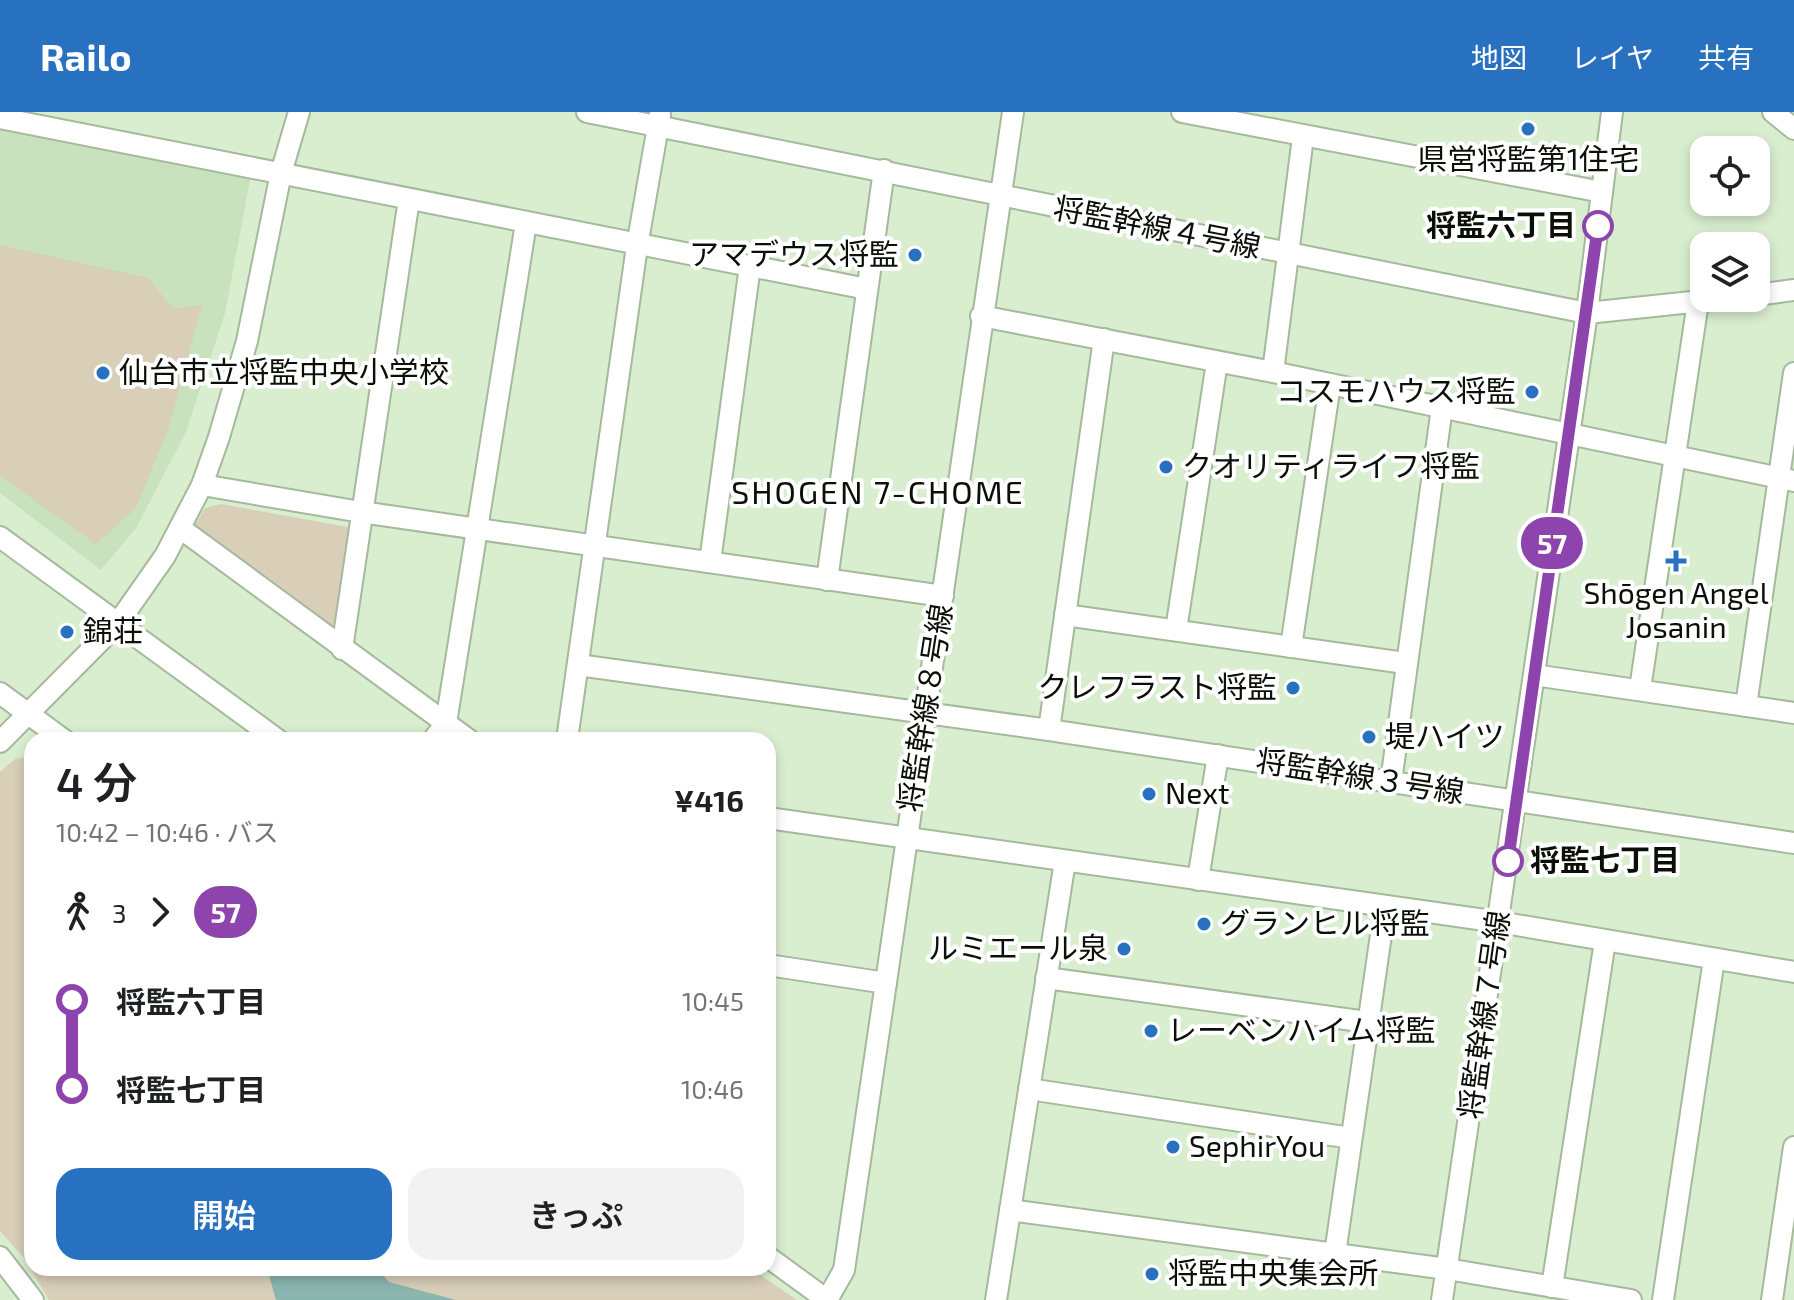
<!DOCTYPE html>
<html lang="ja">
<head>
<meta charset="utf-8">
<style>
  body { margin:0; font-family:"Exo 2","Noto Sans JP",sans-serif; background:#f2f2f2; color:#202124; height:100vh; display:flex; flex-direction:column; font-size:30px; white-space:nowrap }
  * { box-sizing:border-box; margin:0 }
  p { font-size:26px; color:#757577 }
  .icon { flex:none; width:44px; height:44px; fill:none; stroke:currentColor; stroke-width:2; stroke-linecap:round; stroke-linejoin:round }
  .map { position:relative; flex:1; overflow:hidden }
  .sheet { position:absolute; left:24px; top:620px; width:752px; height:544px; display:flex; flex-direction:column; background:#fff; border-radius:24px; box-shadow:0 4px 12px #0003 }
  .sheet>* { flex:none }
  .badge { padding:0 16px; border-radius:26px; font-size:28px; line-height:52px }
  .fabs { position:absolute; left:1690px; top:24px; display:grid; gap:16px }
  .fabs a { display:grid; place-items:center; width:80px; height:80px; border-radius:16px; background:#fff; box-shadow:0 4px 12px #0003; font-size:40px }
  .map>.badge { position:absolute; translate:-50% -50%; box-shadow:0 0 0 4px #fff }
  .legs { display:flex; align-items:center; gap:12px; height:88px; padding:0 32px; font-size:26px }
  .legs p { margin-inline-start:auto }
  .overview { display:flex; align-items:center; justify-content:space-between; height:136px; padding:0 32px }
  h1 { font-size:44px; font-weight:600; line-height:60px }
  .action { display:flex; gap:16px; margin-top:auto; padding:16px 32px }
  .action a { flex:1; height:92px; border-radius:24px; background:#2870c0; color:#fff; font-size:32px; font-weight:600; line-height:92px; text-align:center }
  .action a+a { background:#f2f2f2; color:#202124 }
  ul { padding:0 32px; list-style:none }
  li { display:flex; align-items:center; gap:28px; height:88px; font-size:30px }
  li i { display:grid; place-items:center; width:12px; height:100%; margin:0 10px; background:currentColor }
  li i::after { content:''; width:20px; height:20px; margin:-10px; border:6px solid; border-radius:50%; background:#fff }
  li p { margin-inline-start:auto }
  li:first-child i { background:linear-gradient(#0000 50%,currentColor 0) }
  li:last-child i { background:linear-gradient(currentColor 50%,#0000 0) }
  header { display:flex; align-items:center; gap:48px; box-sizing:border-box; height:112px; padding:0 40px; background:#2870c0; color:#fff }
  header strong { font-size:38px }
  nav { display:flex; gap:44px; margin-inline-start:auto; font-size:28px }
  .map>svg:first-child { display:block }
</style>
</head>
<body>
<header>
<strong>Railo</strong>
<nav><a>地図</a><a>レイヤ</a><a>共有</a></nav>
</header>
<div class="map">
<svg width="1794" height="1188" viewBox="0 0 1794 1188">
  <rect width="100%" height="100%" fill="#d9eecf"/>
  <!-- built -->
  <polygon fill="#c8e2bd" points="0,0 253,53 225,201 186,320 136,416 101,458 0,381"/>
  <!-- green -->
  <g fill="#d9cfb8">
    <polygon points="0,133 149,166 173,197 202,193 169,315 136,396 96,432 0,364"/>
    <polygon points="221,392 353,416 341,509 328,515 193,416 205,396"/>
    <polygon points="32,644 32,1156 750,1156 797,1188 49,1188 24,1146 0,1119 0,660 15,647"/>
  </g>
  <!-- water -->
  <polygon fill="#8ab6af" points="267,1156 377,1156 389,1170 456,1188 276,1188"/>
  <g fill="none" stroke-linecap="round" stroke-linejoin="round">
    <!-- minor casing -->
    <g stroke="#a5b99c" stroke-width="24">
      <g id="minor">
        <polyline points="587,0 1587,201 1730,186"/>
        <polyline points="1182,0 1602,80"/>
        <polyline points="1773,0 1794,17"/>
        <polyline points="0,6 867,177"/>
        <polyline points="1756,183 1794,178"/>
        <polyline points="981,204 1273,260 1794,369"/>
        <polyline points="1273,260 1303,25"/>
        <polyline points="202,373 361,400 943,484"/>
        <polyline points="180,416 469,628"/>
        <polyline points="0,425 278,628"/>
        <polyline points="710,450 750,154"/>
        <polyline points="827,468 884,58"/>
        <polyline points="1065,503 1405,551"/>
        <polyline points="1176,518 1217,250"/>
        <polyline points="1291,535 1330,272"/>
        <polyline points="342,537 409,87"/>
        <polyline points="578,553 1049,618 1794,731"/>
        <polyline points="1534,563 1794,601"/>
        <polyline points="1640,577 1698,190"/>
        <polyline points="0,581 64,628"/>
        <polyline points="1746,594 1794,261"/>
        <polyline points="1049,618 1104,227"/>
        <polyline points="433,628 446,611 526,111"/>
        <polyline points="567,628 637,134 660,3"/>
        <polyline points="0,630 118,511 165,444 202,373 219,325 247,229 281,61 299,0"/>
        <polyline points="1391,670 1442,295"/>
        <polyline points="768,706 1499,810 1794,860"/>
        <polyline points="1198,768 1218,643"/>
        <polyline points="768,853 886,871"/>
        <polyline points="1046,866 1367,910"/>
        <polyline points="1029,977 1351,1026"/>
        <polyline points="1010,1098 1447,1157 1631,1188"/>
        <polyline points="1335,1142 1385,795"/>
        <polyline points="0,1145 33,1188"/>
        <polyline points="768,1145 827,1188"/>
        <polyline points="1552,1175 1605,829"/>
        <path d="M 827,1188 L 844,1158 C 900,772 956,386 1013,0"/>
        <polyline points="996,1188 1065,749"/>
        <polyline points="1442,1188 1587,201 1612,0"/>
        <polyline points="1663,1188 1714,847"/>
        <polyline points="1772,1188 1794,1035"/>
      </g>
    </g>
    <!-- minor -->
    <use href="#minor" stroke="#fff" stroke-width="20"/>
  </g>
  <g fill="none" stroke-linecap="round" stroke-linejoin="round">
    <!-- line-1 casing -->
    <g stroke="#fff" stroke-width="18">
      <polyline id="line-1" points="1508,749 1598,114"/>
    </g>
    <!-- line-1 -->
    <use href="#line-1" stroke="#8e44ad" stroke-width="12"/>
  </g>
  <!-- markers -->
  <g fill="#2870c0" stroke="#fff" stroke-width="3">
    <circle cx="1528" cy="17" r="8"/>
    <circle cx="915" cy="143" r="8"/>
    <circle cx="103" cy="261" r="8"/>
    <circle cx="1532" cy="280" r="8"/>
    <circle cx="1166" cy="355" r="8"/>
    <path d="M1672 437h8v8h8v8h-8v8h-8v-8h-8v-8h8z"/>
    <circle cx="67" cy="520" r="8"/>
    <circle cx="1293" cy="576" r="8"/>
    <circle cx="1369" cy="625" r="8"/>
    <circle cx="1149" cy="682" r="8"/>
    <circle cx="1204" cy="812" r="8"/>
    <circle cx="1124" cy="837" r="8"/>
    <circle cx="1151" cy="919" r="8"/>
    <circle cx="1173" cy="1035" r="8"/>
    <circle cx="1152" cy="1162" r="8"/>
  </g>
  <g fill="#fff" stroke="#8e44ad" stroke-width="4">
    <circle cx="1598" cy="114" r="14"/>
    <circle cx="1508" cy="749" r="14"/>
  </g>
  <g text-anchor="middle" stroke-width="8" stroke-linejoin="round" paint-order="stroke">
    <!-- poi labels -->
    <g font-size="30" fill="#0a1007" stroke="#fff" text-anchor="start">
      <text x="1528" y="58" text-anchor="middle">県営将監第1住宅</text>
      <text x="899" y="153" text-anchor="end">アマデウス将監</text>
      <text x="119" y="271">仙台市立将監中央小学校</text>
      <text x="1516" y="290" text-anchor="end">コスモハウス将監</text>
      <text x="1182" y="365">クオリティライフ将監</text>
      <text x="1676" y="492" text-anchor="middle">Shōgen Angel<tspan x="1676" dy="34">Josanin</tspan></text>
      <text x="83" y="530">錦荘</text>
      <text x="1277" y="586" text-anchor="end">クレフラスト将監</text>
      <text x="1385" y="635">堤ハイツ</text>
      <text x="1165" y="692">Next</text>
      <text x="1220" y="822">グランヒル将監</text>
      <text x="1108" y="847" text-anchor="end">ルミエール泉</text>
      <text x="1167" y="929">レーベンハイム将監</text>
      <text x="1189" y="1045">SephirYou</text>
      <text x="1168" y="1172">将監中央集会所</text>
    </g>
    <!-- stop labels -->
    <g font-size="30" font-weight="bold" fill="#0a1007" stroke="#fff" text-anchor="end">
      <text x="1576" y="124">将監六丁目</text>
      <text x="1530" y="759" text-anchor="start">将監七丁目</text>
    </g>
    <!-- street labels -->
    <g font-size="30" fill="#0a1007" stroke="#fff">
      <text transform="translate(1157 116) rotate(11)" y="10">将監幹線４号線</text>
      <text transform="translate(926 596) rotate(-81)" y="10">将監幹線８号線</text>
      <text transform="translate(1360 665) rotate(9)" y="10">将監幹線３号線</text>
      <text transform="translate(1485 903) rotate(-82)" y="10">将監幹線７号線</text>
    </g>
    <!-- neighbourhood labels -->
    <g font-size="32" letter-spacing="2" fill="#0a1007" stroke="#fff">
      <text x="878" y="392">SHOGEN 7-CHOME</text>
    </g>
  </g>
</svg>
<div class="fabs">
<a><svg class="icon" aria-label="locate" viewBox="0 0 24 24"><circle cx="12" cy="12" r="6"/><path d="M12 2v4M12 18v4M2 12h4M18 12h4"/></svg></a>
<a><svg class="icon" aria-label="layers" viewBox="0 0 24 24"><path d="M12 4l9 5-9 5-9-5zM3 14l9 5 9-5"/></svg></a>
</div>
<b class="badge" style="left:1552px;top:431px;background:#8e44ad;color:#fff">57</b>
<section class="sheet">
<div class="overview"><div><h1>4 分</h1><p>10:42 – 10:46 · バス</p></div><b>¥416</b></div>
<div class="legs"><svg class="icon" aria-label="walk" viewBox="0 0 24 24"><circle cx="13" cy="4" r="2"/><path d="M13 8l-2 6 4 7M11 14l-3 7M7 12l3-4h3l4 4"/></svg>3<svg class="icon" aria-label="forward" viewBox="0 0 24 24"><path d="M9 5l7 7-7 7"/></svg><b class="badge" style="background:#8e44ad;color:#fff">57</b></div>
<ul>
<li><i style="color:#8e44ad"></i><b>将監六丁目</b><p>10:45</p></li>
<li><i style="color:#8e44ad"></i><b>将監七丁目</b><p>10:46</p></li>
</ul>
<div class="action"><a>開始</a><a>きっぷ</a></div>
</section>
</div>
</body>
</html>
